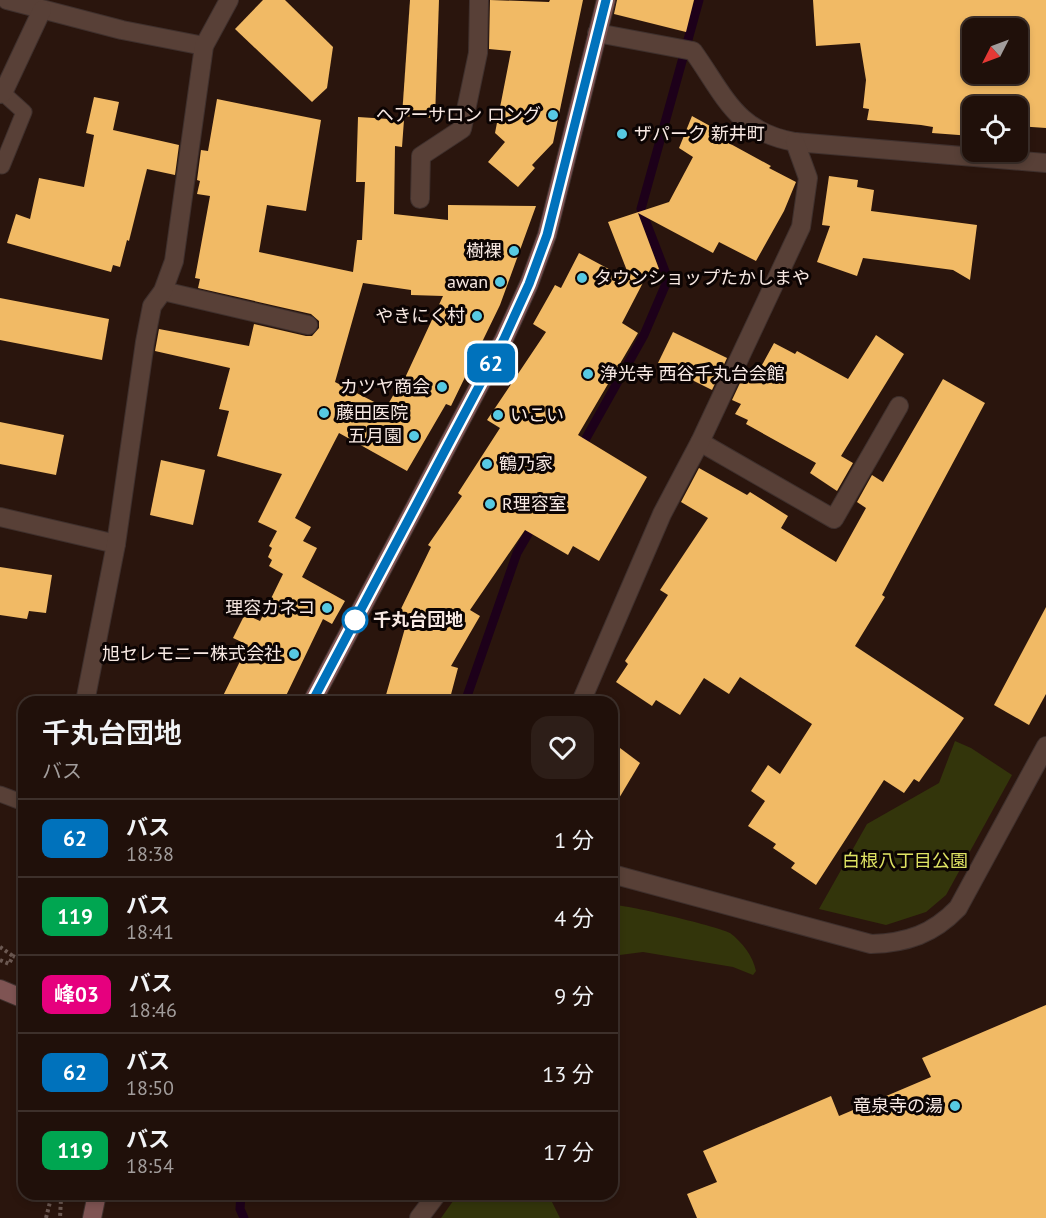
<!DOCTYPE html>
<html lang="ja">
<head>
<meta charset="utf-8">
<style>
  body { margin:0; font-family:"PT Sans","Noto Sans JP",sans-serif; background:#2d1e18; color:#f1f3f6; height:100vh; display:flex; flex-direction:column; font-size:22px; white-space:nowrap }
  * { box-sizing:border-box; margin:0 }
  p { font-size:20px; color:#a29d9c }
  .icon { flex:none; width:33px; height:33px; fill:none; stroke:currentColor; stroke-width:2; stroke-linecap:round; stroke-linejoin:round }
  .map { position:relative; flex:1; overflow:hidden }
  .panel { position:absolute; left:18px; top:696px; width:600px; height:504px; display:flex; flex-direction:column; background:#20100a; border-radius:18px; box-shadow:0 3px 9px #0003,0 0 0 2px #3d302b }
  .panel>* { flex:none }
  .badge { padding:0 12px; border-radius:9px; font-size:21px; line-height:39px }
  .needle { width:39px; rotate:228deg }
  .controls { position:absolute; left:962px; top:18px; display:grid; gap:12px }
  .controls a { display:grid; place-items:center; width:66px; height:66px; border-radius:12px; background:#20100a; box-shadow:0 3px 9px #0003,0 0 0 2px #3d302b; font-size:30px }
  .map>.badge { position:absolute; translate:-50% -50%; box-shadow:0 0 0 3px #fff }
  .round { display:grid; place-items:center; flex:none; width:63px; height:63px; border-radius:18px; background:#2d1e18 }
  .summary { display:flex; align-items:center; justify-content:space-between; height:102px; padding:0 24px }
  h1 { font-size:28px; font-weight:600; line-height:45px }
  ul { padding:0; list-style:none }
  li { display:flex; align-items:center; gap:18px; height:78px; padding:0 24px; border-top:2px solid #3d302b }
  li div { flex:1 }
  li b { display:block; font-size:22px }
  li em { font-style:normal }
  li .badge { min-width:66px; font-weight:700; text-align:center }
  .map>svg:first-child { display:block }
</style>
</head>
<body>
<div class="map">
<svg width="1046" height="1218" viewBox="0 0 1046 1218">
  <rect width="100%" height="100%" fill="#2a150d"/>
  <!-- green -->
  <g fill="#33350b">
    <polygon points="955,741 971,748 1012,775 946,895 926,912 886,925 819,909 867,824 939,783"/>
    <path d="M 612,905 C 625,904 720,927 730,933 C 742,942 753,956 756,971 L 753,975 L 733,967 L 643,952 L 612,956 Z"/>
    <polygon points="458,1194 548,1194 560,1218 441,1218"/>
  </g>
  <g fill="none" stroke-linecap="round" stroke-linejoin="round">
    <!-- stream -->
    <g stroke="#1d001a" stroke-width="9">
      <polyline points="580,449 644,335 668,279 641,209 699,0"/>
      <polyline points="465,702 517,553 535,522"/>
      <polyline points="241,1194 240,1209 244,1218"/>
    </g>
  </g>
  <!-- building -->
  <g fill="#f1ba65" fill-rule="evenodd">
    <polygon points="263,0 285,0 333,47 327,88 312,102 235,29"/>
    <polygon points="410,0 439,0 435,118 402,116"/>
    <polygon points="490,0 549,2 550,0 583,0 553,143 532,165 535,168 518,187 488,162 505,142 495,133 511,51 489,49"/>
    <polygon points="617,0 694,0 686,32 614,14"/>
    <path d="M 813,0 L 1046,0 L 1046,128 L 1017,126 L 1017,106 L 972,106 L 972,136 L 932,133 L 933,127 L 921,125 L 867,120 L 869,109 L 863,108 L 866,80 L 860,43 L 816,46 ZM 972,28 L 1017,28 L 1017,74 L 972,74 Z"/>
    <polygon points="94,97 119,102 113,130 179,145 175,175 147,169 129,241 127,240 120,267 113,265 111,272 7,243 16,214 30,219 39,178 84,187 94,135 86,133"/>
    <path d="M 217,99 L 321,120 L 306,211 L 267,205 L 259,252 L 353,272 L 357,240 L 362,240 L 365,182 L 356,182 L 358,117 L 404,120 L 402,147 L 395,146 L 394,214 L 448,220 L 448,205 L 536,206 L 500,305 L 451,406 L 446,404 L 407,471 L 339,433 L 295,518 L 311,527 L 303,541 L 317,548 L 302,577 L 345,601 L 332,624 L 323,619 L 283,702 L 220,702 L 248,645 L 233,638 L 245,614 L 260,621 L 283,574 L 269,566 L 272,560 L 268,557 L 272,548 L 269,546 L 277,531 L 258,522 L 282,474 L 217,456 L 229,411 L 219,409 L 230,368 L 155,351 L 159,329 L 249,346 L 254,324 L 306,336 L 312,336 L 319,328 L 319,321 L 311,314 L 198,288 L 200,279 L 195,278 L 210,196 L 197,194 L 200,181 L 197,180 L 201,150 L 208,151 ZM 363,283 L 411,290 L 411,295 L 443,296 L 398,393 L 395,392 L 386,408 L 335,382 Z"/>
    <polygon points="692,116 730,137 727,142 771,166 769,168 796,182 784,211 756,261 719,242 713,253 638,213 659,269 648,273 622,323 638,333 578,435 647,477 599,561 573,546 568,555 525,530 470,610 480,616 451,666 458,668 449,702 384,702 407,621 398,615 431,547 428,545 462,496 458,493 500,428 487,420 546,332 533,324 555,285 561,288 579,253 631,281 608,222 669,202 693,157 679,148"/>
    <polygon points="829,176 858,180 857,187 874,190 871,211 977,225 970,280 953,270 863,258 857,276 817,262 830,226 822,225"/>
    <polygon points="0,298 109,319 102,360 0,340"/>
    <polygon points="673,332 727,358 712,390 658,363"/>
    <polygon points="876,335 904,354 841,456 853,463 837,491 810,473 816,463 746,424 748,420 735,414 741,404 732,400 747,368 757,374 774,343 795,354 797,351 848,379"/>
    <polygon points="943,379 985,403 882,595 885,597 855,646 964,718 919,782 914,779 904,793 884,780 816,885 791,868 795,863 773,848 776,844 748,826 765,801 751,791 768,765 780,774 812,724 740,677 729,694 704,678 680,715 656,700 652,706 616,682 628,664 625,661 668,595 660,590 708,518 681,502 699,468 747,495 750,492 788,516 781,528 836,562 866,508 857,502 872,475 883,482"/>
    <polygon points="0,422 64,435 56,475 0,464"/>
    <polygon points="161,460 205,470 193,525 150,515"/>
    <polygon points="0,567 52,575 46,613 29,611 27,619 0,615"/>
    <polygon points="1046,607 1046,694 1029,725 994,705"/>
    <polygon points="612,742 640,763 612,810"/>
    <polygon points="1046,1005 1046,1218 697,1218 687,1194 717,1182 703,1151 831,1096 839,1116 931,1077 922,1058"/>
  </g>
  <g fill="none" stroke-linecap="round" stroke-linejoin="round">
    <!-- lane casing -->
    <g stroke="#3f302d" stroke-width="17">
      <g id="lane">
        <polyline points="2,166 24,112 3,93"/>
        <polyline points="0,794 24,803"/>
      </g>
    </g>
    <!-- street casing -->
    <g stroke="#3f302d" stroke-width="20">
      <g id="street">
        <polyline points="7,0 122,30 204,46"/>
        <path d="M 597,33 L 693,51 C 725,96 736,132 795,142 L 1046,163"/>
        <polyline points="0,94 3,93 42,10"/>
        <polyline points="420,199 421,156 462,129 478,53 479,0"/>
        <polyline points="163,291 308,325"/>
        <polyline points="700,442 834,519 899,406"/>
        <polyline points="0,517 116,544"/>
        <polyline points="85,702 116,544 145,342 152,306 163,291 174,261 204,46 229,0"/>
        <polyline points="581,702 662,514 700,442 801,227 808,178 795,142"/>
        <path d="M 612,874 L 871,944 C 907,943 933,934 958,908 L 1046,746"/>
        <polyline points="419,1218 437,1194"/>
      </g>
    </g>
    <!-- secondary casing -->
    <g stroke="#3f302d" stroke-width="20">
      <g id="secondary">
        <polyline points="312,702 504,339 529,284 547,235 606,0"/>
        <polyline points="0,989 24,999"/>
        <polyline points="92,1218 97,1194"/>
      </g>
    </g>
    <!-- path -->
    <g stroke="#6b5851" stroke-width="4" stroke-dasharray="3 3" stroke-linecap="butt">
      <polyline points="0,947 13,956"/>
      <polyline points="0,960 9,964 13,956 24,961"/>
      <polyline points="51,1198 61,1199 60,1218"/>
      <polyline points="46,1218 52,1194"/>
    </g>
    <!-- lane -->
    <use href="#lane" stroke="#584037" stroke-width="15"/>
    <!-- street -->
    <use href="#street" stroke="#584037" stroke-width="18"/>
    <!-- secondary -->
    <use href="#secondary" stroke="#7f5453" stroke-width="18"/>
  </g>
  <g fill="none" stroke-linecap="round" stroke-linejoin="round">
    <!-- line casing -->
    <g stroke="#fff" stroke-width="14">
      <polyline id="line" points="312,702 504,339 529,284 547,235 606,0"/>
    </g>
    <!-- line -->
    <use href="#line" stroke="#0072bc" stroke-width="9"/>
  </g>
  <!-- markers -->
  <g fill="#57c9e2" stroke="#0c0403" stroke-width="2">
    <circle cx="553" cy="115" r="6"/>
    <circle cx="622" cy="134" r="6"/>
    <circle cx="514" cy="251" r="6"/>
    <circle cx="582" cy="278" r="6"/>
    <circle cx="500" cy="282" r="6"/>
    <circle cx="477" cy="316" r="6"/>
    <circle cx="588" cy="374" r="6"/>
    <circle cx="442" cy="387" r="6"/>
    <circle cx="324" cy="413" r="6"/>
    <circle cx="498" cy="415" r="6"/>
    <circle cx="414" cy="436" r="6"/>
    <circle cx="487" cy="464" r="6"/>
    <circle cx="490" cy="504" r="6"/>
    <circle cx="327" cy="608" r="6"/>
    <circle cx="294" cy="654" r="6"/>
    <circle cx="955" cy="1106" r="6"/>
  </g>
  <circle fill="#fff" stroke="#0072bc" stroke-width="3" cx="355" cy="620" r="12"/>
  <g text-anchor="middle" stroke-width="6" stroke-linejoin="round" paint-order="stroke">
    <!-- poi labels -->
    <g font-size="18" fill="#f8e9e3" stroke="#0c0403" text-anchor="end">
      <text x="541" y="121">ヘアーサロン ロング</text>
      <text x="634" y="140" text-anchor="start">ザパーク 新井町</text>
      <text x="502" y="257">樹裸</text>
      <text x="594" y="284" text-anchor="start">タウンショップたかしまや</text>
      <text x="488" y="288">awan</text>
      <text x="465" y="322">やきにく村</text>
      <text x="600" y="380" text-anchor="start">浄光寺 西谷千丸台会館</text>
      <text x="430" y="393">カツヤ商会</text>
      <text x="336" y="419" text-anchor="start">藤田医院</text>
      <text x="510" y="421" text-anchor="start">いこい</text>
      <text x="402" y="442">五月園</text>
      <text x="499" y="470" text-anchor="start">鶴乃家</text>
      <text x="502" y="510" text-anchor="start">R理容室</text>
      <text x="315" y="614">理容カネコ</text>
      <text x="282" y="660">旭セレモニー株式会社</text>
      <text x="943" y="1112">竜泉寺の湯</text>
    </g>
    <!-- stop labels -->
    <g font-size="18" font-weight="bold" fill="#f8e9e3" stroke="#0c0403" text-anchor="start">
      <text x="373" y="626">千丸台団地</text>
    </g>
    <!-- park labels -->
    <g font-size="18" fill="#dfe363" stroke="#0c0403">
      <text x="905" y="867">白根八丁目公園</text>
    </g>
  </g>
</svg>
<div class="controls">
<a><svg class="needle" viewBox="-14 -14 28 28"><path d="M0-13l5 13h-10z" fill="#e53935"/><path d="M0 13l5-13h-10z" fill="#a29d9c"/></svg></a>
<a><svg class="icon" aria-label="locate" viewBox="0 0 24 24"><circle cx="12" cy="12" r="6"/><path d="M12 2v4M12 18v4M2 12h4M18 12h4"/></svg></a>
</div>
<b class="badge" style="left:491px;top:363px;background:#0072bc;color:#fff">62</b>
<section class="panel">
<div class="summary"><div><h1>千丸台団地</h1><p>バス</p></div><a class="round"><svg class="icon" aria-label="heart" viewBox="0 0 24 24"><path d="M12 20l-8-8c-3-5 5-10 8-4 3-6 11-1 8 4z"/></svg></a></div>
<ul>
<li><span class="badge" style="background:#0072bc;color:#fff">62</span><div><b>バス</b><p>18:38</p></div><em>1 分</em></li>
<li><span class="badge" style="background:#00a651;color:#fff">119</span><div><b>バス</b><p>18:41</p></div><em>4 分</em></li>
<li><span class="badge" style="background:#e6007e;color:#fff">峰03</span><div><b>バス</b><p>18:46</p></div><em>9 分</em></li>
<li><span class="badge" style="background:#0072bc;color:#fff">62</span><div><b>バス</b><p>18:50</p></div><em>13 分</em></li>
<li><span class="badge" style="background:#00a651;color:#fff">119</span><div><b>バス</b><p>18:54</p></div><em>17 分</em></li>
</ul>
</section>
</div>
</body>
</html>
